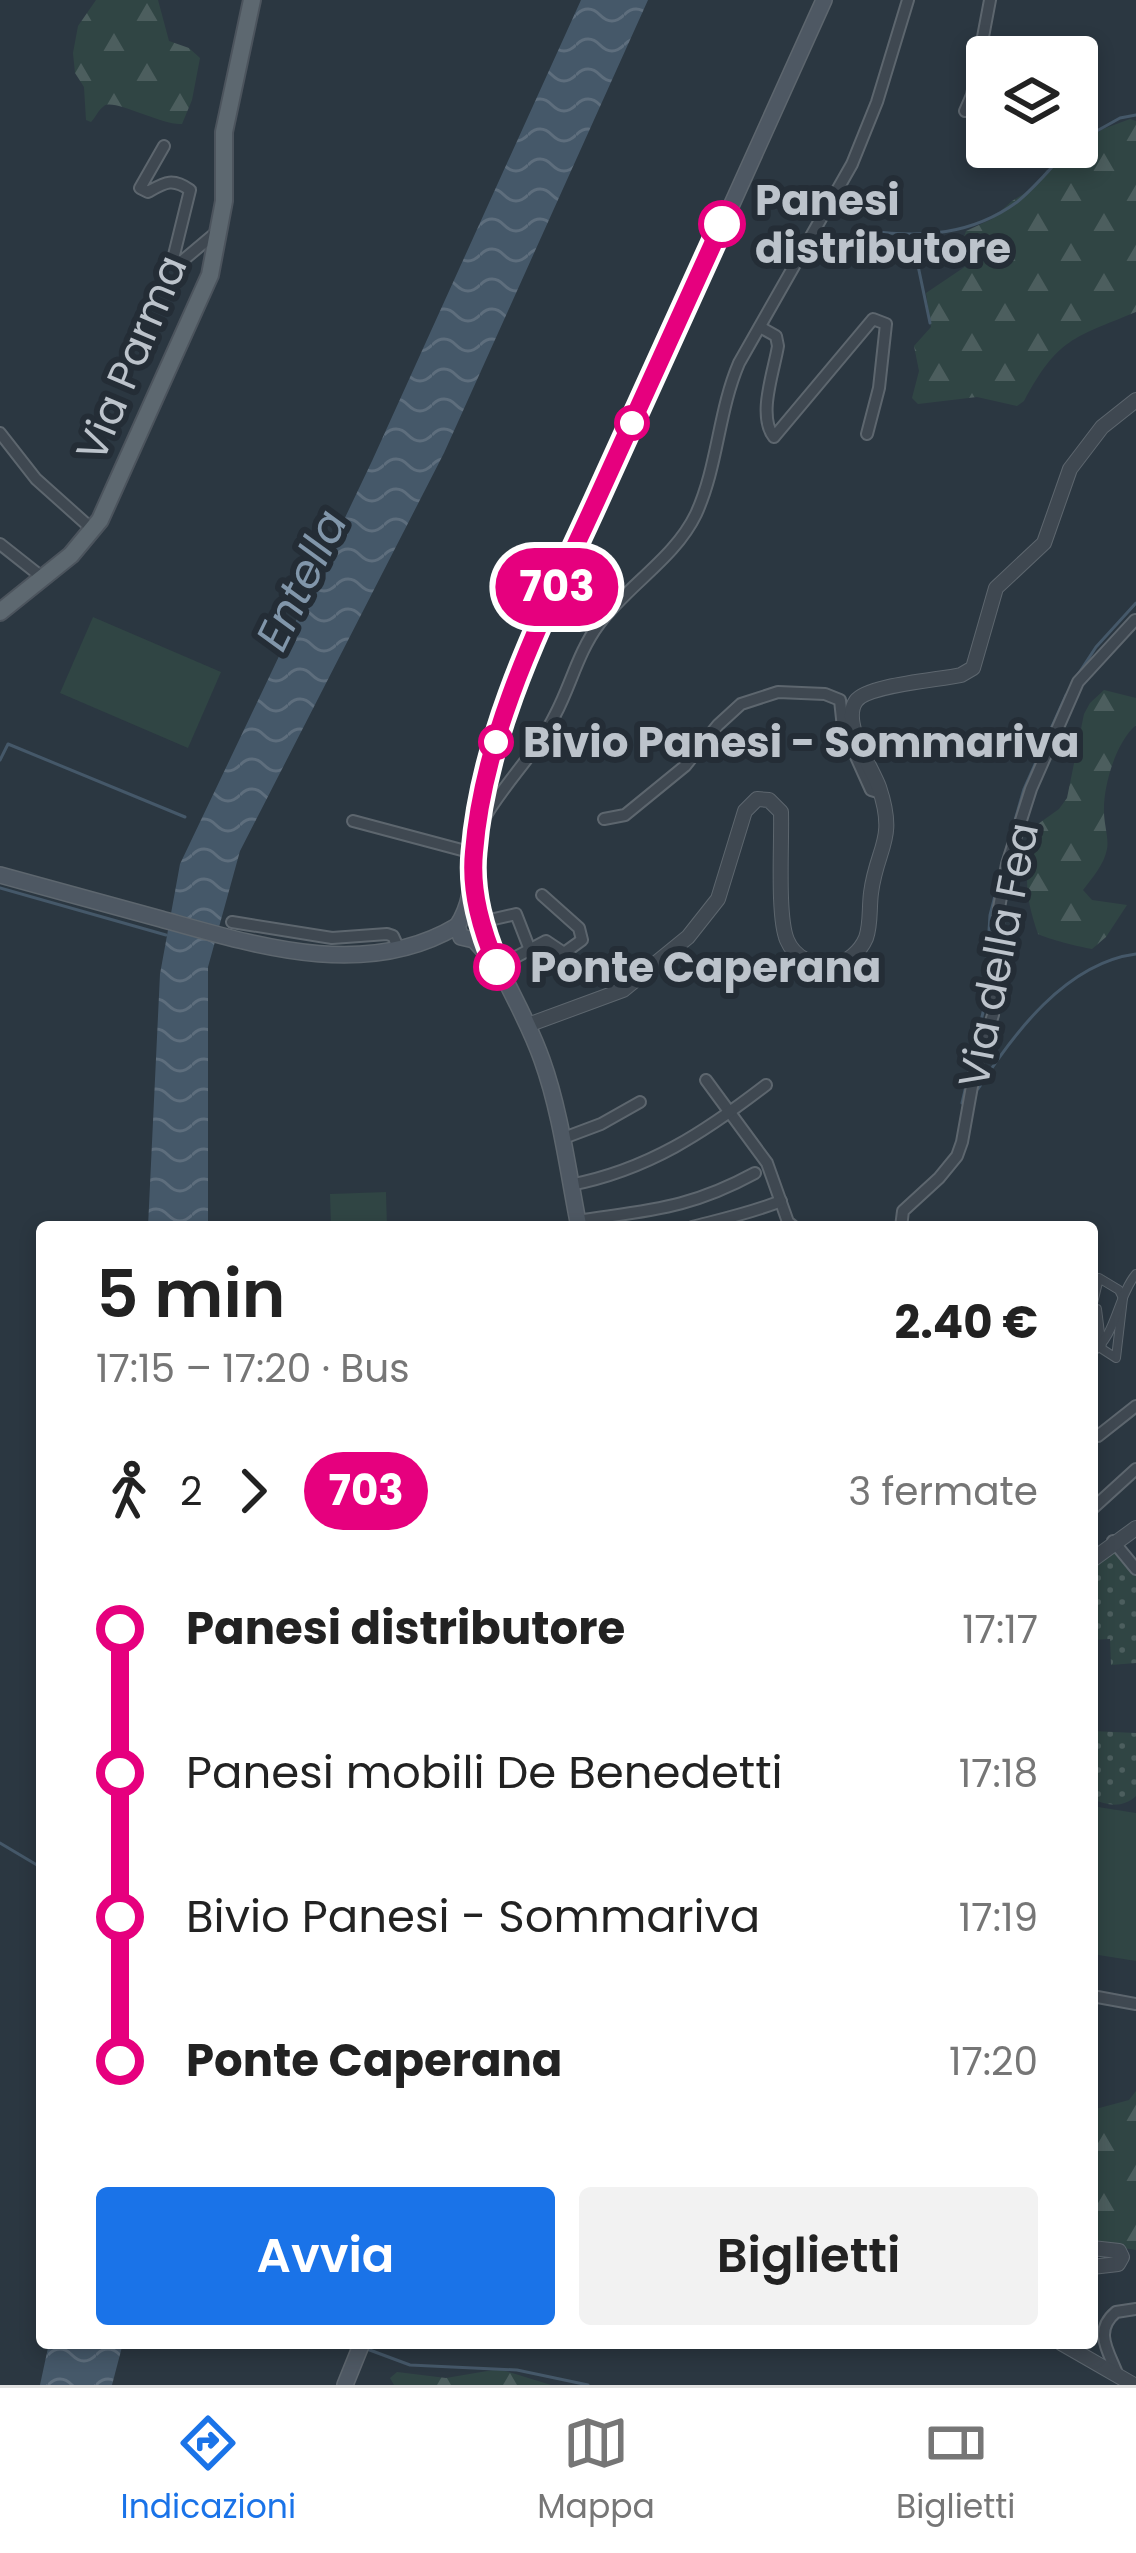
<!DOCTYPE html>
<html lang="it">
<head>
<meta charset="utf-8">
<style>
  body { margin:0; font-family:Poppins,sans-serif; background:#f2f2f2; color:#222; height:100vh; display:flex; flex-direction:column; font-size:45px; white-space:nowrap }
  * { box-sizing:border-box; margin:0 }
  p { font-size:39px; color:#767676 }
  .icon { flex:none; width:66px; height:66px; fill:none; stroke:currentColor; stroke-width:2; stroke-linecap:round; stroke-linejoin:round }
  .map { position:relative; flex:1; overflow:hidden }
  .details { position:absolute; left:36px; top:1221px; width:1062px; height:1128px; display:flex; flex-direction:column; background:#fff; border-radius:12px; box-shadow:0 6px 18px #0003 }
  .details>* { flex:none }
  .badge { padding:0 24px; border-radius:39px; font-size:42px; line-height:78px }
  .tools { position:absolute; left:966px; top:36px; display:grid; gap:24px }
  .tools a { display:grid; place-items:center; width:132px; height:132px; border-radius:12px; background:#fff; box-shadow:0 6px 18px #0003; font-size:60px }
  .map>.badge { position:absolute; translate:-50% -50%; box-shadow:0 0 0 6px #fff }
  .legs { display:flex; align-items:center; gap:18px; height:132px; padding:0 60px; font-size:39px }
  .legs p { margin-inline-start:auto }
  .overview { display:flex; align-items:center; justify-content:space-between; height:204px; padding:0 60px }
  h1 { font-size:66px; font-weight:600; line-height:90px }
  .action { display:flex; gap:24px; margin-top:auto; padding:24px 60px }
  .action a { flex:1; height:138px; border-radius:12px; background:#1a73e8; color:#fff; font-size:48px; font-weight:600; line-height:138px; text-align:center }
  .action a+a { background:#f2f2f2; color:#222 }
  ul { padding:0 60px; list-style:none }
  li { display:flex; align-items:center; gap:42px; height:144px; font-size:45px }
  li i { display:grid; place-items:center; width:18px; height:100%; margin:0 15px; background:currentColor }
  li i::after { content:''; width:30px; height:30px; margin:-15px; border:9px solid; border-radius:50%; background:#fff }
  li p { margin-inline-start:auto }
  li:first-child i { background:linear-gradient(#0000 50%,currentColor 0) }
  li:last-child i { background:linear-gradient(currentColor 50%,#0000 0) }
  .menu { display:flex; justify-content:space-around; align-items:center; height:168px; border-top:3px solid #e0e0e0; background:#fff; font-size:33px; color:#767676 }
  .menu a { display:grid; justify-items:center; gap:6px }
  .menu .on { color:#1a73e8 }
  .map>svg:first-child { display:block }
</style>
</head>
<body>
<div class="map">
<svg width="1136" height="2385" viewBox="0 0 1136 2385">
  <defs>
    <pattern id="grass-dots" width="8" height="8" patternUnits="userSpaceOnUse" patternTransform="scale(3)"><rect width="8" height="8" fill="#304544"/><path d="M2 2h.1M6 6h.1" fill="none" stroke="#4c5e5e" stroke-width="1.8" stroke-linecap="round"/></pattern>
    <pattern id="forest-firs" width="22" height="20" patternUnits="userSpaceOnUse" patternTransform="scale(3)"><rect width="22" height="20" fill="#304544"/><path d="M5 1l3.5 6h-7zM16 11l3.5 6h-7z" fill="#4c5e5e"/></pattern>
    <pattern id="water-waves" width="16" height="10" patternUnits="userSpaceOnUse" patternTransform="scale(3)"><rect width="16" height="10" fill="#455869"/><path d="M0 5q4-4 8 0t8 0" fill="none" stroke="#5e6e7d"/></pattern>
  </defs>
  <rect width="100%" height="100%" fill="#2b3741"/>
  <!-- grass -->
  <g fill="url(#grass-dots)">
    <polygon points="1114,1550 1136,1573 1136,1663 1111,1665 1110,1639 1092,1640 1092,1567"/>
    <path d="M 1092,1731 L 1136,1733 L 1136,1796 C 1123,1808 1108,1806 1092,1799 Z"/>
  </g>
  <!-- forest -->
  <g fill="url(#forest-firs)">
    <path d="M 96,0 L 158,0 L 169,41 L 189,48 L 200,58 L 192,100 L 182,124 C 163,126 113,98 104,106 C 98,110 96,117 91,122 L 86,120 L 84,87 L 75,73 L 73,53 L 78,26 Z"/>
    <path d="M 1130,119 L 1136,121 L 1136,312 C 1073,338 1058,338 1024,401 L 1017,406 L 977,397 L 918,404 L 912,398 L 919,371 L 914,346 L 931,327 L 926,293 L 972,262 L 963,240 L 966,231 L 992,219 L 1012,201 L 1035,187 L 1046,171 L 1077,154 L 1088,139 L 1103,129 Z"/>
    <path d="M 1104,690 L 1136,698 L 1136,725 C 1116,742 1103,786 1104,812 C 1104,824 1109,838 1107,849 C 1104,865 1092,878 1083,890 L 1092,900 L 1127,905 L 1106,937 L 1092,949 C 1080,947 1048,939 1038,934 C 1022,887 1025,872 1038,824 L 1059,809 L 1067,798 L 1084,714 L 1090,703 Z"/>
    <polygon points="1136,2091 1136,2250 1092,2243 1092,2110 1129,2100"/>
    <polygon points="499,2369 551,2385 394,2385 390,2378 397,2372 446,2378"/>
  </g>
  <!-- park -->
  <g fill="#304544">
    <polygon points="93,617 221,672 188,748 60,693"/>
    <polygon points="386,1192 387,1227 331,1227 330,1194"/>
    <polygon points="1092,1806 1136,1813 1136,1961 1092,1954"/>
  </g>
  <!-- water -->
  <g fill="url(#water-waves)">
    <polygon points="581,0 648,0 444,453 240,851 208,967 208,1227 148,1227 160,974 180,864 372,461"/>
    <polygon points="49,2343 123,2343 112,2385 40,2385"/>
  </g>
  <g fill="none" stroke-linecap="round" stroke-linejoin="round">
    <!-- stream -->
    <g stroke="#455869" stroke-width="3">
      <polyline points="1077,142 1120,118 1136,115"/>
      <path d="M 869,231 C 922,238 972,235 1017,202 C 1037,186 1053,164 1072,147"/>
      <polyline points="912,237 930,323"/>
      <polyline points="1077,676 1096,647 1136,603"/>
      <polyline points="0,760 8,744 185,817"/>
      <polyline points="1007,848 1024,789 1066,695"/>
      <polyline points="0,888 166,935"/>
      <path d="M 978,1089 C 1013,1034 1066,963 1136,954"/>
      <polyline points="962,1103 984,1008 990,915 999,880"/>
      <polyline points="0,1843 42,1868"/>
      <polyline points="367,2349 410,2365 517,2370 588,2385"/>
    </g>
    <!-- pedestrian casing -->
    <g stroke="#5d666e" stroke-width="10">
      <g id="pedestrian">
        <polyline points="1092,1307 1099,1278 1119,1290 1123,1298 1116,1358 1102,1349 1097,1309 1092,1309"/>
        <path d="M 1092,1352 C 1116,1337 1117,1297 1136,1274"/>
        <polyline points="1092,1389 1092,1392"/>
      </g>
    </g>
    <!-- minor casing -->
    <g stroke="#5d666e" stroke-width="14">
      <g id="minor">
        <polyline points="965,111 972,95 990,0"/>
        <path d="M 164,146 L 140,188 L 148,192 C 164,183 172,177 190,190 L 173,259 L 181,262 L 219,230"/>
        <path d="M 760,327 L 776,336 L 778,346 C 774,371 757,416 774,437 L 873,319 L 886,324 L 879,388 L 867,434"/>
        <polyline points="0,433 36,479 93,530"/>
        <polyline points="0,544 43,578"/>
        <polyline points="548,606 595,629"/>
        <polyline points="604,819 625,815 685,766 718,725 741,704 778,692 825,694 840,700 843,728 871,790 881,793"/>
        <polyline points="353,821 473,853"/>
        <path d="M 482,822 C 503,784 536,754 555,715 C 571,685 578,652 599,624 C 628,585 675,558 696,514 C 718,466 718,412 739,363 L 852,164 L 877,102 L 908,0"/>
        <polyline points="232,922 332,938 387,934 393,936 398,947"/>
        <polyline points="481,922 516,914 530,950"/>
        <polyline points="497,967 546,941 564,953 582,940 579,928 542,895"/>
        <polyline points="706,1080 767,1163 788,1222 794,1227"/>
        <polyline points="561,1139 601,1124 640,1102"/>
        <path d="M 570,1185 C 648,1170 705,1132 766,1085"/>
        <path d="M 578,1221 C 649,1210 689,1209 755,1173"/>
        <path d="M 692,1227 C 723,1219 751,1213 781,1201"/>
        <polyline points="901,1227 903,1211 939,1178 957,1156 962,1142 974,1075 993,1015 999,908 1007,864 1031,789 1078,682 1135,620"/>
        <polyline points="1092,1436 1098,1436 1136,1406"/>
        <polyline points="1092,1509 1136,1469"/>
        <polyline points="1113,1541 1136,1569"/>
        <polyline points="1092,1996 1136,2004"/>
        <path d="M 1118,2376 C 1110,2353 1092,2332 1116,2312 L 1136,2309"/>
      </g>
    </g>
    <!-- tertiary casing -->
    <g stroke="#5d666e" stroke-width="16">
      <g id="tertiary">
        <path d="M 528,1025 L 623,990 L 688,937 L 718,899 L 745,811 L 757,799 L 769,800 L 781,812 C 782,842 777,916 787,940 C 794,957 813,967 832,965 C 847,963 860,952 866,938 C 871,924 869,908 871,893 C 877,846 897,841 879,787 C 871,766 841,722 856,701 C 867,685 939,680 961,675 L 973,668 L 996,588 L 1044,543 L 1070,469 L 1102,427 L 1136,400"/>
        <polyline points="1092,1560 1136,1528"/>
        <polyline points="1092,2248 1119,2251 1122,2257 1118,2264 1092,2267"/>
        <polyline points="1061,2343 1134,2385"/>
      </g>
    </g>
    <!-- secondary casing -->
    <g stroke="#5d666e" stroke-width="18">
      <g id="secondary">
        <path d="M 0,875 C 54,890 107,904 161,919 C 255,945 365,981 457,926"/>
        <path d="M 476,894 C 486,959 521,1000 542,1060 C 561,1113 568,1172 579,1227"/>
        <path d="M 496,964 L 474,940 L 461,937 L 457,926 C 477,897 471,860 478,825 C 486,780 498,737 511,694 L 824,0"/>
        <polyline points="345,2385 362,2343"/>
      </g>
    </g>
    <!-- primary casing -->
    <g stroke="#4c545d" stroke-width="20">
      <polyline id="primary" points="0,612 71,555 100,520 210,275 224,201 224,132 252,0"/>
    </g>
    <!-- pedestrian -->
    <use href="#pedestrian" stroke="#3f4851" stroke-width="8"/>
    <!-- minor -->
    <use href="#minor" stroke="#3f4851" stroke-width="10"/>
    <!-- tertiary -->
    <use href="#tertiary" stroke="#3f4851" stroke-width="14"/>
    <!-- secondary -->
    <use href="#secondary" stroke="#4e5863" stroke-width="15"/>
    <!-- primary -->
    <use href="#primary" stroke="#5d6870" stroke-width="16"/>
  </g>
  <g fill="none" stroke-linecap="round" stroke-linejoin="round">
    <!-- line-1 casing -->
    <g stroke="#fff" stroke-width="27">
      <path id="line-1" d="M 497,967 C 482,931 470,892 474,852 C 484,727 546,611 597,499 C 639,408 680,316 722,224"/>
    </g>
    <!-- line-1 -->
    <use href="#line-1" stroke="#e6007e" stroke-width="18"/>
  </g>
  <!-- markers -->
  <g fill="#fff" stroke="#e6007e" stroke-width="6">
    <circle cx="722" cy="224" r="21"/>
    <circle cx="632" cy="423" r="15"/>
    <circle cx="496" cy="742" r="15"/>
    <circle cx="497" cy="967" r="21"/>
  </g>
  <g text-anchor="middle" stroke-width="12" stroke-linejoin="round" paint-order="stroke">
    <!-- stop labels -->
    <g font-size="42" font-weight="bold" fill="#bcc3cb" stroke="#242d36" text-anchor="start">
      <text x="755" y="215">Panesi<tspan x="755" dy="48">distributore</tspan></text>
      <text x="523" y="757">Bivio Panesi - Sommariva</text>
      <text x="530" y="982">Ponte Caperana</text>
    </g>
    <!-- street labels -->
    <g font-size="42" fill="#bcc3cb" stroke="#242d36">
      <text transform="translate(131 358) rotate(-67)" y="15">Via Parma</text>
      <text transform="translate(998 955) rotate(-79)" y="15">Via della Fea</text>
    </g>
    <!-- water labels -->
    <g font-size="45" font-style="italic" fill="#8196aa" stroke="#242d36">
      <text transform="translate(301 580) rotate(-64)" y="16">Entella</text>
    </g>
  </g>
</svg>
<div class="tools">
<a><svg class="icon" aria-label="layers" viewBox="0 0 24 24"><path d="M12 4l9 5-9 5-9-5zM3 14l9 5 9-5"/></svg></a>
</div>
<b class="badge" style="left:557px;top:587px;background:#e6007e;color:#fff">703</b>
<section class="details">
<div class="overview"><div><h1>5 min</h1><p>17:15 – 17:20 · Bus</p></div><b>2.40 €</b></div>
<div class="legs"><svg class="icon" aria-label="walk" viewBox="0 0 24 24"><circle cx="13" cy="4" r="2"/><path d="M13 8l-2 6 4 7M11 14l-3 7M7 12l3-4h3l4 4"/></svg>2<svg class="icon" aria-label="forward" viewBox="0 0 24 24"><path d="M9 5l7 7-7 7"/></svg><b class="badge" style="background:#e6007e;color:#fff">703</b><p>3 fermate</p></div>
<ul>
<li><i style="color:#e6007e"></i><b>Panesi distributore</b><p>17:17</p></li>
<li><i style="color:#e6007e"></i><span>Panesi mobili De Benedetti</span><p>17:18</p></li>
<li><i style="color:#e6007e"></i><span>Bivio Panesi - Sommariva</span><p>17:19</p></li>
<li><i style="color:#e6007e"></i><b>Ponte Caperana</b><p>17:20</p></li>
</ul>
<div class="action"><a>Avvia</a><a>Biglietti</a></div>
</section>
</div>
<nav class="menu">
<a class="on"><svg class="icon" aria-label="directions" viewBox="0 0 24 24"><path d="M12 3l9 9-9 9-9-9zM9 14v-3h6M13 9l2 2-2 2"/></svg>Indicazioni</a>
<a><svg class="icon" aria-label="map" viewBox="0 0 24 24"><path d="M3 6l6-2 6 2 6-2v14l-6 2-6-2-6 2zM9 4v14M15 6v14"/></svg>Mappa</a>
<a><svg class="icon" aria-label="tickets" viewBox="0 0 24 24"><path d="M3 7h18v10H3zM15 7v10"/></svg>Biglietti</a>
</nav>
</body>
</html>
